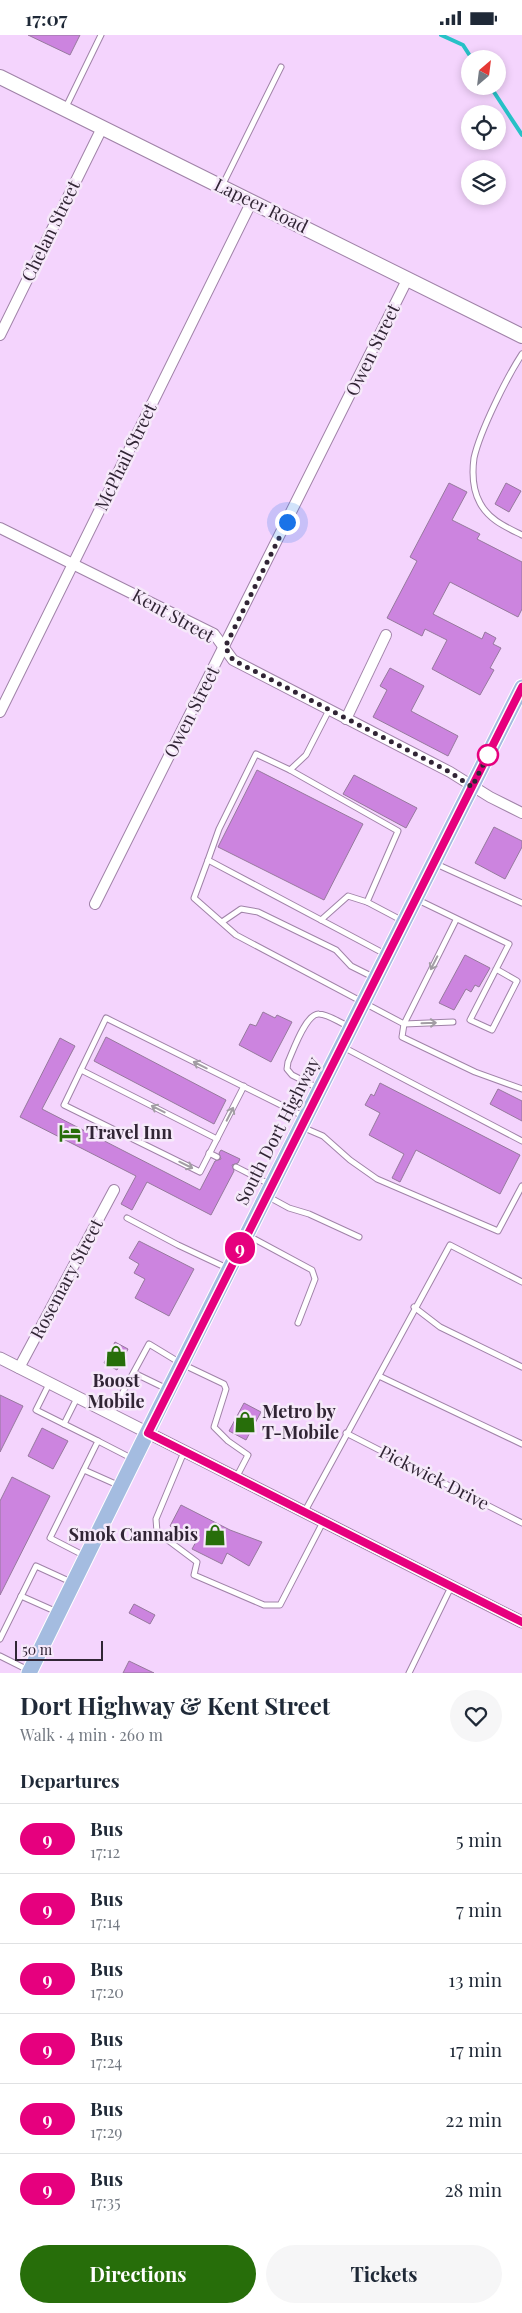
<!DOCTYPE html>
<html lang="en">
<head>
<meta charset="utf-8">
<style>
  body { margin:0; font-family:"Playfair Display",serif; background:#f6f6f7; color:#1f2937; height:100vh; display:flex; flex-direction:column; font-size:19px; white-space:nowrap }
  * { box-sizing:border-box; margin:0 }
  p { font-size:16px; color:#747a83 }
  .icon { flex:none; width:28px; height:28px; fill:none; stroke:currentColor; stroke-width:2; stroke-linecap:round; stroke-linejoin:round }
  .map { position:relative; height:1638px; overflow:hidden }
  .panel { display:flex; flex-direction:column; background:#fff; flex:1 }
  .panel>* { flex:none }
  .badge { padding:0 10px; border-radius:16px; font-size:18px; line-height:32px }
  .needle { width:32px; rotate:28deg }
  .controls { position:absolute; left:461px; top:15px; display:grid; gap:10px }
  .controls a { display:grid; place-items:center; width:45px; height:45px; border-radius:50%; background:#fff; box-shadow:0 2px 8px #0003; font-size:25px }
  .scale { position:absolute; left:15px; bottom:12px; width:88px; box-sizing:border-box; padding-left:5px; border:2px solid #312535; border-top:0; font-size:14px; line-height:18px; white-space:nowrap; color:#312535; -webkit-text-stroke:4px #f6e9fa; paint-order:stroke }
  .you { position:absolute; width:25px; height:25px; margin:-12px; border:4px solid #fff; border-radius:50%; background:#1a73e8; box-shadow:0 0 0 8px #1a73e833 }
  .map>.badge { position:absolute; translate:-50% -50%; box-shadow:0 0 0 2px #fff }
  h2 { padding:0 20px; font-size:19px; line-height:45px }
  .round { display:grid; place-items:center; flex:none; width:52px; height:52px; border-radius:26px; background:#f6f6f7 }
  .head { display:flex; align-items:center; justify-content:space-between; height:85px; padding:0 20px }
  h1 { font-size:24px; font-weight:700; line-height:38px }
  .action { display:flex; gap:10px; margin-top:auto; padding:10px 20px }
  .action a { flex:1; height:58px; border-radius:30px; background:#276e0a; color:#fff; font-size:20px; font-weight:700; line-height:58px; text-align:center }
  .action a+a { background:#f6f6f7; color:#1f2937 }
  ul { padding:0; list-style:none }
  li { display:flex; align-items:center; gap:15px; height:70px; padding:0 20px; border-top:1px solid #e0e1e3 }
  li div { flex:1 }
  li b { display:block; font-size:19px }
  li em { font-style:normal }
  li .badge { min-width:55px; font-weight:700; text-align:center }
  .status { display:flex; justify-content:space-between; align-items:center; height:35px; padding:0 25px; background:#fff; direction:ltr }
  .status svg { height:14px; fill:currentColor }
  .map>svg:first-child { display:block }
</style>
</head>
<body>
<div class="status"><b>17:07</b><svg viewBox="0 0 49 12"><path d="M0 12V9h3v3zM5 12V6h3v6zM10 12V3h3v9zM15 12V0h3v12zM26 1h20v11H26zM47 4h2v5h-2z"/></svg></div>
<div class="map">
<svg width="522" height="1638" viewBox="0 0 522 1638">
  <rect width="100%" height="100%" fill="#f4d4fd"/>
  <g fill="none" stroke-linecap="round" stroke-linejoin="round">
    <!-- stream -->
    <g stroke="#27c1c7" stroke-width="4">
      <polyline points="441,0 463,10 472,24"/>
      <polyline points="490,51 522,100"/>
    </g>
  </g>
  <!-- building -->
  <g fill="#cc84df" stroke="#96799d">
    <polygon points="28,0 80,0 70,20"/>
    <polygon points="449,448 467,457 452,485 480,499 477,504 522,527 522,574 518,582 450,547 433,579 482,604 485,597 496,603 493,609 501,613 490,633 494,635 480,660 432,634 447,605 425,594 422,601 387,583 417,526 410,522"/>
    <polygon points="506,448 521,456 509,477 495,469"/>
    <polygon points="390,633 424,651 411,676 458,701 448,721 373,682 387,655 380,651"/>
    <polygon points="257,735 363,789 324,865 218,812"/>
    <polygon points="354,740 417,773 406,793 343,759"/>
    <polygon points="494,792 522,806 522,812 505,844 475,828"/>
    <polygon points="465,920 490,933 479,952 475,950 471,957 466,954 454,975 439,968"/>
    <polygon points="263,977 275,983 277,980 292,987 271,1027 239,1010 250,989 256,991"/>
    <polygon points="106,1002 226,1065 214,1089 94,1026"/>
    <polygon points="60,1003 75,1011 42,1074 200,1155 215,1126 221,1124 219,1118 221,1115 240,1124 238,1128 232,1130 234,1136 211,1180 147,1147 132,1175 121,1169 136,1141 20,1082"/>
    <polygon points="380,1048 520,1120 500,1159 416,1115 400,1147 392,1143 404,1119 369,1100 380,1078 365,1070 371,1059 374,1061"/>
    <polygon points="498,1054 522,1066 522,1086 490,1069"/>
    <polygon points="139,1206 194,1234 169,1281 135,1263 145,1244 134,1238 139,1229 129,1223"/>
    <polygon points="115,1307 128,1314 117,1335 104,1328"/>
    <polygon points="0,1360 23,1371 0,1417"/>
    <polygon points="244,1368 261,1377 246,1405 229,1396"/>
    <polygon points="42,1393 68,1406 53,1434 28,1421"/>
    <polygon points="12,1442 50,1461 0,1560 0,1466"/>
    <polygon points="181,1470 230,1495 262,1507 249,1531 227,1518 222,1529 192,1514 197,1505 170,1491"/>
    <polygon points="134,1569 155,1580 150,1589 129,1578"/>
    <polygon points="129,1626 154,1638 123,1638"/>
  </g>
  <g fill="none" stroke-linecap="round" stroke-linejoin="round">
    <!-- service casing -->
    <g stroke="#a083a8" stroke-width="7">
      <g id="service">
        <polyline points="65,74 101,0"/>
        <polyline points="222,151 281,32"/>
        <path d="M 522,319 C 507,342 480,396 474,423 C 472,438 473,455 480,468 C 489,485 506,492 522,500"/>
        <polyline points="329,675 306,720 290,735 256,719 219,794 208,825 385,919"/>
        <polyline points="290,735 398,796 367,867 403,886"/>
        <polyline points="208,825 194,863 236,900 404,989 453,987"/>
        <polyline points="434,828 522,868"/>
        <polyline points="416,864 509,909 470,985 492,995 517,946 496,934"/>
        <polyline points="321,885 348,861 367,867"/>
        <polyline points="456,885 404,989 402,1002 475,1037 522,1054"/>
        <polyline points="222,887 241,874 258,877 336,915 351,931 373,942"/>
        <polyline points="343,1012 522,1106"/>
        <polyline points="81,1035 217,1104"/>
        <polyline points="244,1051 200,1137 64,1070 106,983 303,1081"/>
        <path d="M 318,1053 L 292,1040 L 287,1034 L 288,1027 C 293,1016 306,978 319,979 C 328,979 340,988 348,991"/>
        <polyline points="302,1092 323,1101 350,1125 377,1144 498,1196 522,1151"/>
        <polyline points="209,1118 217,1122"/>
        <polyline points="236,1132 269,1149"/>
        <polyline points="267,1161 289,1173 309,1179 359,1202"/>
        <polyline points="127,1183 178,1210 227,1233"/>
        <polyline points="247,1200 312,1235 315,1244 298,1288"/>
        <polyline points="414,1272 440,1292 522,1332"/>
        <polyline points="134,1338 167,1354"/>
        <polyline points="379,1341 522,1409"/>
        <polyline points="49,1349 36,1375 98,1406 50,1503 85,1521"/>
        <polyline points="111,1379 149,1309 182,1329 224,1349 226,1354 214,1392 228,1406 248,1420 236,1443"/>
        <polyline points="64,1389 77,1363"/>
        <polyline points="346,1398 522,1488"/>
        <polyline points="98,1406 133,1424"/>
        <polyline points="184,1417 156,1484 157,1497 197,1527 194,1540 264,1570 280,1570 323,1487"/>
        <polyline points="84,1435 120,1451"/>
        <polyline points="305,1476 450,1210 522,1247"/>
        <polyline points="21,1561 57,1577"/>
        <polyline points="0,1604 36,1531 71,1547"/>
        <polyline points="0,1621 28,1635"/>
        <polyline points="409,1638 451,1552"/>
      </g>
    </g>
    <!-- minor casing -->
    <g stroke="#a083a8" stroke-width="12">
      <g id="minor">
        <polyline points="0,300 102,93"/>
        <polyline points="0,493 214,599 233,625 450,737 490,762 522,778"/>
        <polyline points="0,677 252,166"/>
        <polyline points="346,684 386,600"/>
        <polyline points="95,869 408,243"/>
        <polyline points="19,1333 114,1155"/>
      </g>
    </g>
    <!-- tertiary casing -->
    <g stroke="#a083a8" stroke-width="13">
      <polyline id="tertiary" points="0,1323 522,1587"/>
    </g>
    <!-- secondary casing -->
    <g stroke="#a083a8" stroke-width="16">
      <polyline id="secondary" points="0,42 522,301"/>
    </g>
    <!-- primary casing -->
    <g stroke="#fff" stroke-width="17">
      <polyline id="primary" points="29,1638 157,1378 522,652"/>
    </g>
    <!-- service -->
    <use href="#service" stroke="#fff" stroke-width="5"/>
    <!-- minor -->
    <use href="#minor" stroke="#fff" stroke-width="10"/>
    <!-- tertiary -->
    <use href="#tertiary" stroke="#fff" stroke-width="11"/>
    <!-- secondary -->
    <use href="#secondary" stroke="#fff" stroke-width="14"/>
    <!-- primary -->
    <use href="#primary" stroke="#a4bce0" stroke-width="15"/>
  </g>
  <!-- one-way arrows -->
  <defs><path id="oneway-shaft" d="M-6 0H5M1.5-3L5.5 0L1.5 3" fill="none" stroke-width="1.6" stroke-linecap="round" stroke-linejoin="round" transform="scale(1.25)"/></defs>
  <g stroke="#a29da4">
    <use href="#oneway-shaft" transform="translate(434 928) rotate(117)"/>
    <use href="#oneway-shaft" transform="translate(429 988) rotate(-2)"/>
    <use href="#oneway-shaft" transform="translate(200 1030) rotate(-154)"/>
    <use href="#oneway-shaft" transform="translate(158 1074) rotate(-153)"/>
    <use href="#oneway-shaft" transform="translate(230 1079) rotate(-63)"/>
    <use href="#oneway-shaft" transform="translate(186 1130) rotate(26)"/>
  </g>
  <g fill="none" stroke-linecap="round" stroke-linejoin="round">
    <!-- line casing -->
    <g stroke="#fff" stroke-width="11">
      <polyline id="line" points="522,652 148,1398 522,1587"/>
    </g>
    <!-- line -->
    <use href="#line" stroke="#e6007e" stroke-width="8"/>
    <!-- walk -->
    <polyline stroke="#312535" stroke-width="5" stroke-dasharray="0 9" points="287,487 225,612 233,625 450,737 472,752 488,720"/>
  </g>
  <!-- icons -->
  <defs>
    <g id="hotel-bare" transform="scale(1.725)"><path d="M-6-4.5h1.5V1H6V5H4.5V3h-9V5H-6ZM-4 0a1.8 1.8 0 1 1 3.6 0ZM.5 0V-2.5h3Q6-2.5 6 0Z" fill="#276e0a" stroke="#f6e9fa" stroke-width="2.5" paint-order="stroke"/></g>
    <g id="shop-bare" transform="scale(1.725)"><path d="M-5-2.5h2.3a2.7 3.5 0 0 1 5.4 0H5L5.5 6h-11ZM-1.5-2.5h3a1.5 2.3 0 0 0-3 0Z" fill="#276e0a" stroke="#f6e9fa" stroke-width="2.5" paint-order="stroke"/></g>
  </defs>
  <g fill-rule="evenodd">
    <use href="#hotel-bare" x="70" y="1098"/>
    <use href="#shop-bare" x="116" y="1321"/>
    <use href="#shop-bare" x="245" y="1387"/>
    <use href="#shop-bare" x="215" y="1500"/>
  </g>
  <!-- markers -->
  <circle fill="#fff" stroke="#e6007e" stroke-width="2.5" cx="488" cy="720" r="10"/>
  <g text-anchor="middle" stroke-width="5" stroke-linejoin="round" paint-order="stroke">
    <!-- street labels -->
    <g font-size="18" fill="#312535" stroke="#f6e9fa">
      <text transform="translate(261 171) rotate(26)" y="6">Lapeer Road</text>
      <text transform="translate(51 196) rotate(-64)" y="6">Chelan Street</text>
      <text transform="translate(373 315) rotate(-64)" y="6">Owen Street</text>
      <text transform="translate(126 422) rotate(-64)" y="6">McPhail Street</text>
      <text transform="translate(173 581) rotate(29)" y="6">Kent Street</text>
      <text transform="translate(192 677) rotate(-63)" y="6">Owen Street</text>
      <text transform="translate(278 1096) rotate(-63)" y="6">South Dort Highway</text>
      <text transform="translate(67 1244) rotate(-62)" y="6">Rosemary Street</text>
      <text transform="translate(434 1443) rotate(27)" y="6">Pickwick Drive</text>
    </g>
    <!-- poi labels -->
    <g font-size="18" font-weight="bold" fill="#312535" stroke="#f6e9fa" text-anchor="start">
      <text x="86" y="1104">Travel Inn</text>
      <text x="116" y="1352" text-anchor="middle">Boost<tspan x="116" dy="21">Mobile</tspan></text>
      <text x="262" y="1383">Metro by<tspan x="262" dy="21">T-Mobile</tspan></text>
      <text x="198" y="1506" text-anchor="end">Smok Cannabis</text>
    </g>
  </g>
</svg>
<div class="controls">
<a><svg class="needle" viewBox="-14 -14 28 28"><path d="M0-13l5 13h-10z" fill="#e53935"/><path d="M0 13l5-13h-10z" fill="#747a83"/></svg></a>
<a><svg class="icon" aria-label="locate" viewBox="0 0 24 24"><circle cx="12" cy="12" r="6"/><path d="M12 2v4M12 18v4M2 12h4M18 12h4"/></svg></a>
<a><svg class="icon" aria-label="layers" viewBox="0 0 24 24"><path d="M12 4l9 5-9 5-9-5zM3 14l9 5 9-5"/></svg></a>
</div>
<div class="scale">50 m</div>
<div class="you" style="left:287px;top:487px"></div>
<b class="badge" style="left:240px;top:1213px;background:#e6007e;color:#fff">9</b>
</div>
<section class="panel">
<div class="head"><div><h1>Dort Highway &amp; Kent Street</h1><p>Walk · 4 min · 260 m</p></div><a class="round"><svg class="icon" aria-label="heart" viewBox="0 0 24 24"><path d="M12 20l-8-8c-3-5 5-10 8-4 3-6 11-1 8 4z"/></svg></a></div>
<h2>Departures</h2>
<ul>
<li><span class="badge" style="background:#e6007e;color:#fff">9</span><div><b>Bus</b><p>17:12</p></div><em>5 min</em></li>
<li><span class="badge" style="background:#e6007e;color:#fff">9</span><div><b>Bus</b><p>17:14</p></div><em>7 min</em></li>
<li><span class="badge" style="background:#e6007e;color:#fff">9</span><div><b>Bus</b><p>17:20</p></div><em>13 min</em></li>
<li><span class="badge" style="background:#e6007e;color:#fff">9</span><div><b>Bus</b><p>17:24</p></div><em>17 min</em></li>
<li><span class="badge" style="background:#e6007e;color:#fff">9</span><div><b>Bus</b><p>17:29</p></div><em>22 min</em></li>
<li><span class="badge" style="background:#e6007e;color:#fff">9</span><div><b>Bus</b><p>17:35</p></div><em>28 min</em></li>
</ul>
<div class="action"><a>Directions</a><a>Tickets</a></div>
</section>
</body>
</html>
